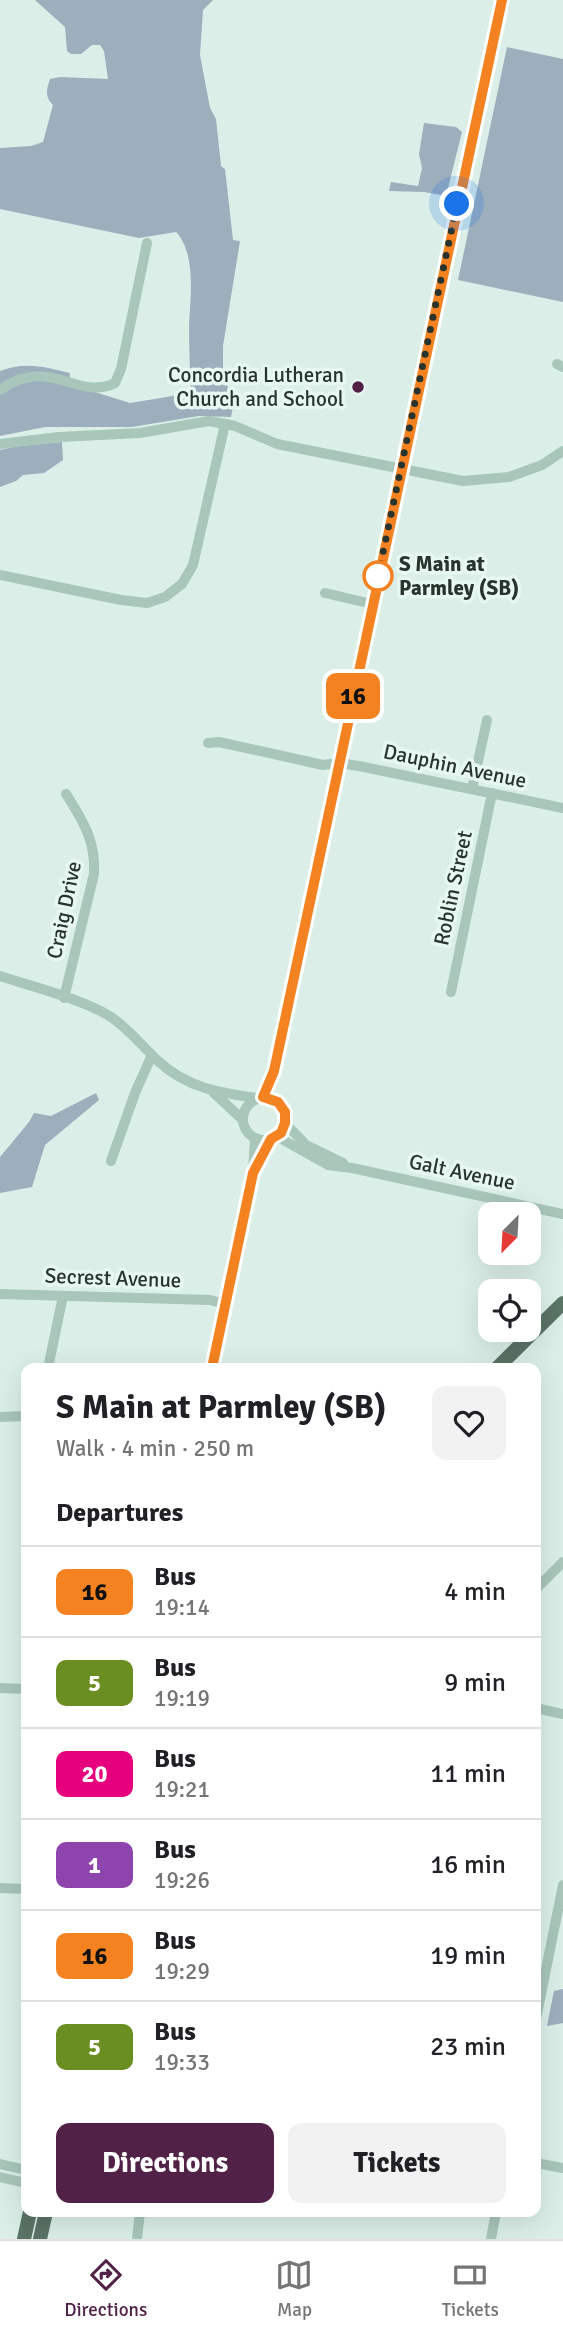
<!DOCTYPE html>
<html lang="en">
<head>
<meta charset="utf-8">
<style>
  body { margin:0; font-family:Signika,sans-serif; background:#f2f2f2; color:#202124; height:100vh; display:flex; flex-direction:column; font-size:26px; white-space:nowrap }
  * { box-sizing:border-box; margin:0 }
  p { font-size:23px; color:#757577 }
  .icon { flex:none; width:38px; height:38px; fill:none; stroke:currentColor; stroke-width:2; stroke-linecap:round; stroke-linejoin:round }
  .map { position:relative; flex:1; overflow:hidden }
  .panel { position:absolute; left:21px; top:1363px; width:520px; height:854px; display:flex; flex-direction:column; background:#fff; border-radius:14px; box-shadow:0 7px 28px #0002 }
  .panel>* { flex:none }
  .badge { padding:0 14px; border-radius:10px; font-size:24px; line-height:46px }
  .needle { width:46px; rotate:204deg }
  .buttons { position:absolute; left:478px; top:1202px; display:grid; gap:14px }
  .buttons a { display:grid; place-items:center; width:63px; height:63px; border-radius:14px; background:#fff; box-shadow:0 7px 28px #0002; font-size:35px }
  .you { position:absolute; width:35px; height:35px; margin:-18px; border:5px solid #fff; border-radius:50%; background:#1a73e8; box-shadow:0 0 0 10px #1a73e833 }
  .map>.badge { position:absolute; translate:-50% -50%; box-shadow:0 0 0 4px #fff }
  h2 { padding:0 35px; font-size:26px; line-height:63px }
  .round { display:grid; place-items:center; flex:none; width:74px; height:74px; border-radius:14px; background:#f2f2f2 }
  .headline { display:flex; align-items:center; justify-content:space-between; height:119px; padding:0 35px }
  h1 { font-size:33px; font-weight:700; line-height:52px }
  .action { display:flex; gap:14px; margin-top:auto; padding:14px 35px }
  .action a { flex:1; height:80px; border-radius:14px; background:#512148; color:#fff; font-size:28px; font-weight:700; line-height:80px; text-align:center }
  .action a+a { background:#f2f2f2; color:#202124 }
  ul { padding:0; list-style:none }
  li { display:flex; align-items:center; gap:21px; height:91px; padding:0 35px; border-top:2px solid #e0e0e0 }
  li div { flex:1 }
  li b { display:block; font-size:26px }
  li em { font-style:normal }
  li .badge { min-width:77px; font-weight:700; text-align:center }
  .tab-bar { display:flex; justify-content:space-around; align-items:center; height:98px; border-top:2px solid #e0e0e0; background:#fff; font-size:19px; color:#757577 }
  .tab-bar a { display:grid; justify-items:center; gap:4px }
  .tab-bar .current { color:#512148 }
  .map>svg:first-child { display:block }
</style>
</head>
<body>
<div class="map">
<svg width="563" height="2239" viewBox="0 0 563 2239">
  <rect width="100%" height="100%" fill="#dbefe8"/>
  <!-- green -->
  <g fill="#9daebd">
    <path d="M 35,0 L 213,0 L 203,10 L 200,55 L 210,108 L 216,119 L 221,166 L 225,169 L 233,240 L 240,241 L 223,346 L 223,375 L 234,402 L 231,417 L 199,416 L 132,427 L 45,427 L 0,436 L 0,371 C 24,361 46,367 70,373 L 69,384 L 130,403 L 191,393 C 190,371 189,349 189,327 C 190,300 197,254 176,232 L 139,238 L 0,209 L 0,148 L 31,146 L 43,142 L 53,105 C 45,96 46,91 50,79 L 60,77 L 108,79 L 104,51 L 100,45 L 92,45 L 81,54 L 71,54 L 67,51 L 65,27 Z"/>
    <polygon points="507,47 563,59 563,302 458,280"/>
    <polygon points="424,123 456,127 462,132 446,196 424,192 389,191 391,182 418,186 422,168 419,154"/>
    <polygon points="62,442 63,460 44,473 23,475 16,481 0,487 0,450 18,446"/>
    <polygon points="96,1093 99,1100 45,1145 32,1187 0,1193 0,1157 29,1122 34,1113 51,1116"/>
    <polygon points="563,1989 563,2023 547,2026 554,1991"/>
  </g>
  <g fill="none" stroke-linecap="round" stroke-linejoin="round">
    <!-- minor -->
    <g stroke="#a8c6ba" stroke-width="10">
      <polyline points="557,364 563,367"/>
      <path d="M 0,390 C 51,354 77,402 115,383 L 121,369 L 147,243"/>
      <polyline points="0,444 59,437 140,433 209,421 235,426 277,444 463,481 509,477 542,465 563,451"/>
      <polyline points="0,575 121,600 147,603 165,597 182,584 193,565 225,424"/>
      <polyline points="325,593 372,604"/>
      <polyline points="208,743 219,742 323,765 339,763 359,766 563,808"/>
      <polyline points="472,789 487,720"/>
      <path d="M 0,976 C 33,987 83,999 111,1017 C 129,1029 143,1047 158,1061 C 187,1088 220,1093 257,1098"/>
      <polyline points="451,992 492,793"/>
      <path d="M 64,998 L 94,874 C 96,841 83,821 66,794"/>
      <polyline points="213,1092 243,1120"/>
      <polyline points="263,1097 274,1071 502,0"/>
      <circle cx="264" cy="1119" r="21"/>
      <polyline points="285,1123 306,1145 343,1163"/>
      <polyline points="276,1136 328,1165 352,1168 563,1214"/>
      <polyline points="111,1161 135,1093 152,1055"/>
      <polyline points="0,1294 210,1300 225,1304"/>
      <polyline points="48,1368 63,1296"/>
      <polyline points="212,1368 253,1173 255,1138"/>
      <polyline points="0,1417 26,1416"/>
      <polyline points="536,1589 563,1562"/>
      <polyline points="0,1688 26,1689"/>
      <polyline points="536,1708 563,1714"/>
      <polyline points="0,1888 26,1889"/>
      <polyline points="536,2019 563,1885"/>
      <polyline points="536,2163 563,2168"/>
      <polyline points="0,2164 26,2170"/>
      <polyline points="0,2177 26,2183"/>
      <polyline points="137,2239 140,2212"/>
      <polyline points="491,2239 496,2212"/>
    </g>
    <!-- major -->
    <g stroke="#5a7466" stroke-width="14">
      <polyline points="497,1368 563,1303"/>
      <polyline points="24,2239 30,2212"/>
      <polyline points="40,2239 46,2212"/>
    </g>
  </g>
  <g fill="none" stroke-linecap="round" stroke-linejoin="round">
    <!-- line casing -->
    <g stroke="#fff" stroke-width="16">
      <polyline id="line" points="212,1368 253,1173 271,1139 281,1133 285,1123 285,1112 278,1102 263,1097 274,1071 502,0"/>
    </g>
    <!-- line -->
    <use href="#line" stroke="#f58220" stroke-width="10"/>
    <!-- walk -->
    <polyline stroke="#28342d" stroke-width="7" stroke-dasharray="0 12.6" points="378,576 457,204"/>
  </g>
  <!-- markers -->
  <circle fill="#512148" stroke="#e7f7f2" stroke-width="2.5" cx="358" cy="387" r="7"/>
  <circle fill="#fff" stroke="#f58220" stroke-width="3.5" cx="378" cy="576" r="14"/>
  <g text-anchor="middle" stroke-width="7" stroke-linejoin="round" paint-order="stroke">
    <!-- poi labels -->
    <g font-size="21" fill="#28342d" stroke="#e7f7f2" text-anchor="end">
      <text x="344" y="382">Concordia Lutheran<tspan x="344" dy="24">Church and School</tspan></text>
    </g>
    <!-- stop labels -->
    <g font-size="21" font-weight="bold" fill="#28342d" stroke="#e7f7f2" text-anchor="start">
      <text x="399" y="571">S Main at<tspan x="399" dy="24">Parmley (SB)</tspan></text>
    </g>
    <!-- street labels -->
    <g font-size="21" fill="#28342d" stroke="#e7f7f2">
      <text transform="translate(455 766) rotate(12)" y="7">Dauphin Avenue</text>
      <text transform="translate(453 888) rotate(-78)" y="7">Roblin Street</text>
      <text transform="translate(64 910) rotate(-78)" y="7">Craig Drive</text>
      <text transform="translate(462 1172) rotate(12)" y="7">Galt Avenue</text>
      <text transform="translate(113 1278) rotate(2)" y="7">Secrest Avenue</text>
    </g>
  </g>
</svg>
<div class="buttons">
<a><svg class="needle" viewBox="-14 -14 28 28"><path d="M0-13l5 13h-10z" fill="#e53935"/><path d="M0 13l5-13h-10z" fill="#757577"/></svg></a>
<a><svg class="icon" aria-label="locate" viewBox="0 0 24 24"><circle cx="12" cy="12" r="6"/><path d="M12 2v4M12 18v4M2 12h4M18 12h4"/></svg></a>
</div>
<div class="you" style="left:457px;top:204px"></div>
<b class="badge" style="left:353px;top:696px;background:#f58220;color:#111">16</b>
<section class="panel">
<div class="headline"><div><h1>S Main at Parmley (SB)</h1><p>Walk · 4 min · 250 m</p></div><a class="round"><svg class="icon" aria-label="heart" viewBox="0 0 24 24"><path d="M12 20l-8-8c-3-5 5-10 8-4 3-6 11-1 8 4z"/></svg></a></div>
<h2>Departures</h2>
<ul>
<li><span class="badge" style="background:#f58220;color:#111">16</span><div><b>Bus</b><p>19:14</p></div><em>4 min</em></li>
<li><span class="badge" style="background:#6b8e23;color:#fff">5</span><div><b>Bus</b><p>19:19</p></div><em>9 min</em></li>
<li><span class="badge" style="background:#e6007e;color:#fff">20</span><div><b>Bus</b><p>19:21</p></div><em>11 min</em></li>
<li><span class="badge" style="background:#8e44ad;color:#fff">1</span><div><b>Bus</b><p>19:26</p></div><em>16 min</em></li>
<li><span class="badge" style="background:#f58220;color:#111">16</span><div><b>Bus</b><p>19:29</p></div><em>19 min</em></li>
<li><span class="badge" style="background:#6b8e23;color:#fff">5</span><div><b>Bus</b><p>19:33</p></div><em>23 min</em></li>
</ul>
<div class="action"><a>Directions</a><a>Tickets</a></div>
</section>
</div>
<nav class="tab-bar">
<a class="current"><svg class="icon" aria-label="directions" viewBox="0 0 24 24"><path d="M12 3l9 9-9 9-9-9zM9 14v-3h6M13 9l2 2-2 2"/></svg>Directions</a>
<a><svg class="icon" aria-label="map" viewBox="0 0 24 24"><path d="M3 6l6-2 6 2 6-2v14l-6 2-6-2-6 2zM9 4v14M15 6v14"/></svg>Map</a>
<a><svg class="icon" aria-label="tickets" viewBox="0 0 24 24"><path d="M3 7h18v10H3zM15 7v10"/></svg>Tickets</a>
</nav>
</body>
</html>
